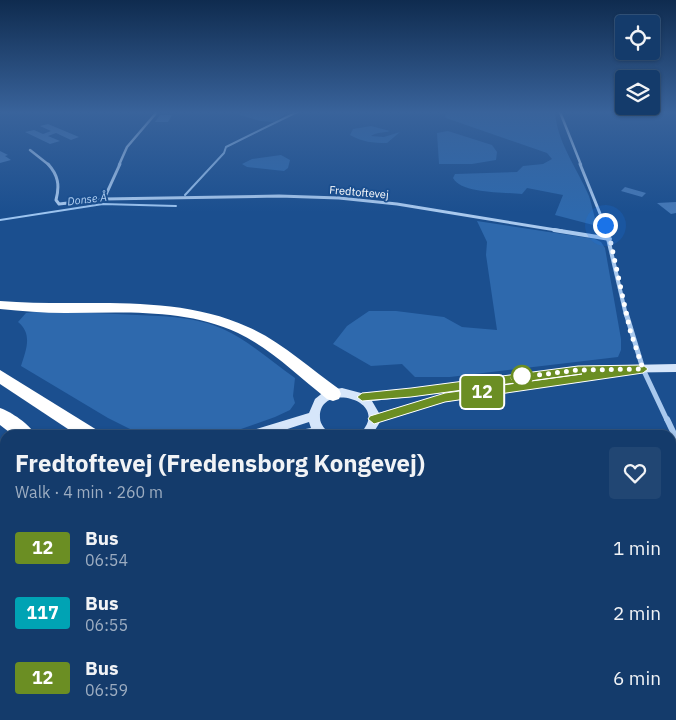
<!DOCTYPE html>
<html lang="en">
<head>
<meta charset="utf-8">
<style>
  body { margin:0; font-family:"IBM Plex Sans",sans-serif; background:#214673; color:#f1f3f6; height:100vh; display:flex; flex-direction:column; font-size:19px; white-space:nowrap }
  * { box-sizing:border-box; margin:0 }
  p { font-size:16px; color:#9dadc1 }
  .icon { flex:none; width:28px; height:28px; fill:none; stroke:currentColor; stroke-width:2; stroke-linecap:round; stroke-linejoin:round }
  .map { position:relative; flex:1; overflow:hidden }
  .details { position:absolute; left:0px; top:430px; width:676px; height:290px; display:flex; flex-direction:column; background:#143b6b; border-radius:15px 15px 0 0; box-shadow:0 1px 4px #0004,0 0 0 1px #33557e }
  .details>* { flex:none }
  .badge { padding:0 10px; border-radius:4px; font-size:18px; line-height:32px }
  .controls { position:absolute; left:615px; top:15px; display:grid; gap:10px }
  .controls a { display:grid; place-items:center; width:45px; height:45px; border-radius:5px; background:#143b6b; box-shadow:0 1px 4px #0004,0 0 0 1px #33557e; font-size:25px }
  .you { position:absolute; width:25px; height:25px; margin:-12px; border:4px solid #fff; border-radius:50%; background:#1a73e8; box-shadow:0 0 0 8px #1a73e833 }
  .map>.badge { position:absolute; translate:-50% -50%; box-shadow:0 0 0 2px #fff }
  .round { display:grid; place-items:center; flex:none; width:52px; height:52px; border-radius:5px; background:#214673 }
  .headline { display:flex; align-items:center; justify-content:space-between; height:85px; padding:0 15px }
  h1 { font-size:24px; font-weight:700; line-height:38px }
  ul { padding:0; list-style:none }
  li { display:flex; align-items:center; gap:15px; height:65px; padding:0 15px }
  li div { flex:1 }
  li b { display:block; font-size:19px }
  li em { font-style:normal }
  li .badge { min-width:55px; font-weight:700; text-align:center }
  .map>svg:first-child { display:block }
</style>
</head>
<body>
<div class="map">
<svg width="676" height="720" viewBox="0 0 676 720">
  <rect width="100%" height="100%" fill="#1b4f8f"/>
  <!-- green -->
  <g fill="#2e69ad">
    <polygon points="242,112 282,112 286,113 275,122 260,121 240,115"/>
    <path d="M 452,112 L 555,112 C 557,142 577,168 589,196 C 592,205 594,216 597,226 L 555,215 L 563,195 L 527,188 L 522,194 C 506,192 461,194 453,178 L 455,174 L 517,172 L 523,166 L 543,164 L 552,159 L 547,153 L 446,118 L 445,115 Z"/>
    <path d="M 371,126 L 390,131 C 383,133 377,132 371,136 L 384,137 L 400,132 L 387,143 C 373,143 362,142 350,135 L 353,129 Z"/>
    <polygon points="448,131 492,145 497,152 496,160 472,164 439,164 437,133"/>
    <polygon points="281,155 290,160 288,168 284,171 247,167 242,164 252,159"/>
    <polygon points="477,221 595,239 601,242 605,248 621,339 621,350 618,357 450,377 415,377 402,364 371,366 333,344 347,326 369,311 396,311 444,317 462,327 497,330 486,255 487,242"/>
    <path d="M 34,312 C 68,312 102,313 137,315 C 165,316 197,317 223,329 C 249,341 271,361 295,378 L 293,396 L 295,403 L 290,410 L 275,417 L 224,435 L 142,435 L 108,418 L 21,366 C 26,350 33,334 18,322 L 26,313 Z"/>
    <polygon points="0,454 5,458 5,503 0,513"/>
    <polygon points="5,562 5,661 0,652 0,564"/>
    <polygon points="58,715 297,715 302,720 66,720"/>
  </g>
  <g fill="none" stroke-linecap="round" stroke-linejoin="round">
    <!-- stream -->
    <g stroke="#9cc4f0" stroke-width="2">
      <polyline points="185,195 224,153 226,147 297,112"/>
      <polyline points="0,220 103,204 176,206"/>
    </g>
  </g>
  <!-- building -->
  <g fill="#4478b7">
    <polygon points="160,115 172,115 168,122 155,122"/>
    <polygon points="48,124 79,137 71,140 56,133 48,136 60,141 50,144 25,132 34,130 43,134 51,131 40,126"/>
    <polygon points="0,151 8,155 5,156 11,160 0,163"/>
    <polygon points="625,187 646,193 642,197 621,191"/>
    <polygon points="676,202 676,213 671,214 657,203"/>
  </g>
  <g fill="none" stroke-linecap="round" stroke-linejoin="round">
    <!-- street-far4 -->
    <g stroke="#a9c9ee" stroke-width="2.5">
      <polyline points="560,112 581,165"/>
      <polyline points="30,150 49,165"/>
      <polyline points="119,165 127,147 157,112"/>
    </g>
    <!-- street-far3 -->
    <g stroke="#a9c9ee" stroke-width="3">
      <path d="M 48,164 C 58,175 60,185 56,200 L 59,204 L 104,199 L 279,196 L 339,198 L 397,204 L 562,231"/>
      <polyline points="580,164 607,231"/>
      <polyline points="104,199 120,164"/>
    </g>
    <!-- street-far2 -->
    <g stroke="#a9c9ee" stroke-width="4">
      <polyline points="554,230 610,239"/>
      <polyline points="606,230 626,315"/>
    </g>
    <!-- street-far1 -->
    <polyline stroke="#a9c9ee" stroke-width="5" points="626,313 643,369 667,420"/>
    <!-- street -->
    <polyline stroke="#a9c9ee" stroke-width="6" points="667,419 676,438"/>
    <!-- secondary -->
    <g fill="#d6e6fa" fill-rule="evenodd">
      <path d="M 676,364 L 676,372 L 602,373 L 602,378 L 598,379 L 445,402 L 380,422 L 372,435 L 360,435 C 362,431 367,426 368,421 C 375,396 318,385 320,418 C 320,425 326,429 329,435 L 293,435 L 295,431 L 311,428 L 309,422 L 269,435 L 247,435 L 249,431 L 253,430 L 309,413 L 315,399 L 325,391 L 342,388 L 361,393 L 411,389 L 579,366 ZM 559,377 L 445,394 L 379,413 L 372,401 L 411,397 Z"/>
      <polygon points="5,524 5,539 0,541 0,526"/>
      <polygon points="5,542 5,556 0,558 0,544"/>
    </g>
    <!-- highway -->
    <g fill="#fff" fill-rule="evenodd">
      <path d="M 0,301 C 82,308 171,292 248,327 C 282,342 309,368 339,389 L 341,394 L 339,399 L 333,401 L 327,399 C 298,376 271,349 238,333 C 184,308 123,313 65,313 C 43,313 22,311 0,309 Z"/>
      <polygon points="0,370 97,430 100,435 77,435 0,384"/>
      <path d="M 0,408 C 11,412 30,424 35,435 L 13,435 L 0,425 Z"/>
      <polygon points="0,677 5,679 5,709 0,707"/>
      <polygon points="10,715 39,715 42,720 12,720"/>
      <polygon points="348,715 377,715 380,720 350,720"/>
      <polygon points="455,715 485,715 488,720 457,720"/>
      <polygon points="608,715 637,715 640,720 610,720"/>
    </g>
  </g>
  <!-- sky -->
  <linearGradient id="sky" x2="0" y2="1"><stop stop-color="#0f2b4f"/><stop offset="0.53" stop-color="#39639b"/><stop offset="1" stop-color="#39639b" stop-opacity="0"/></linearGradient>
  <rect width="676" height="212" fill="url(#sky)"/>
  <!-- line -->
  <polygon fill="#6b8e23" stroke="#fff" points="643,365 648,369 643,373 445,402 374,424 368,419 370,416 445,393 582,374 411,397 362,401 357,397 362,393 411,388 578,366"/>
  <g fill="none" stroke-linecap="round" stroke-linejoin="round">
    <!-- walk -->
    <polyline stroke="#fff" stroke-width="5" stroke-dasharray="0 9" points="522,376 513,378 578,370 643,369 630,330 610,239 605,225"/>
  </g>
  <!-- markers -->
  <circle fill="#fff" stroke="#6b8e23" stroke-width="2.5" cx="522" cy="376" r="10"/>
  <g text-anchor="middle" stroke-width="4" stroke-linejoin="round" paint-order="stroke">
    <!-- far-street labels -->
    <g font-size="11" fill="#fff" stroke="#1b4f8f">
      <text transform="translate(359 192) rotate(5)" y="4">Fredtoftevej</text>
    </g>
    <!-- far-water labels -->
    <g font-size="11" font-style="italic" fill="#b5d3f5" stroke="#1b4f8f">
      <text transform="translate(87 199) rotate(-7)" y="4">Donse Å</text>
    </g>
  </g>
</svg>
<div class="controls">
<a><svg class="icon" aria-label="locate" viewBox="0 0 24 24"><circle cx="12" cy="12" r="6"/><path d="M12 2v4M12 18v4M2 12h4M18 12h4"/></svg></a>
<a><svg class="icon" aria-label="layers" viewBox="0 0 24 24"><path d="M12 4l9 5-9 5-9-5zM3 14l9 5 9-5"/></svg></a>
</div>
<div class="you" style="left:605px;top:225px"></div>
<b class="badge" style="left:482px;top:392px;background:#6b8e23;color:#fff">12</b>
<section class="details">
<div class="headline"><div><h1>Fredtoftevej (Fredensborg Kongevej)</h1><p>Walk · 4 min · 260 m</p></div><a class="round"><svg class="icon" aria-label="heart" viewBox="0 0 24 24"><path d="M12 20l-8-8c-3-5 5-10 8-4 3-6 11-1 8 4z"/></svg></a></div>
<ul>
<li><span class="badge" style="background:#6b8e23;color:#fff">12</span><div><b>Bus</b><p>06:54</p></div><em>1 min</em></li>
<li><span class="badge" style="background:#00a3b4;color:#fff">117</span><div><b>Bus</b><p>06:55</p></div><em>2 min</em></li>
<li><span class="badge" style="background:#6b8e23;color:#fff">12</span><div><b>Bus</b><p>06:59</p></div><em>6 min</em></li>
</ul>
</section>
</div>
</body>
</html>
